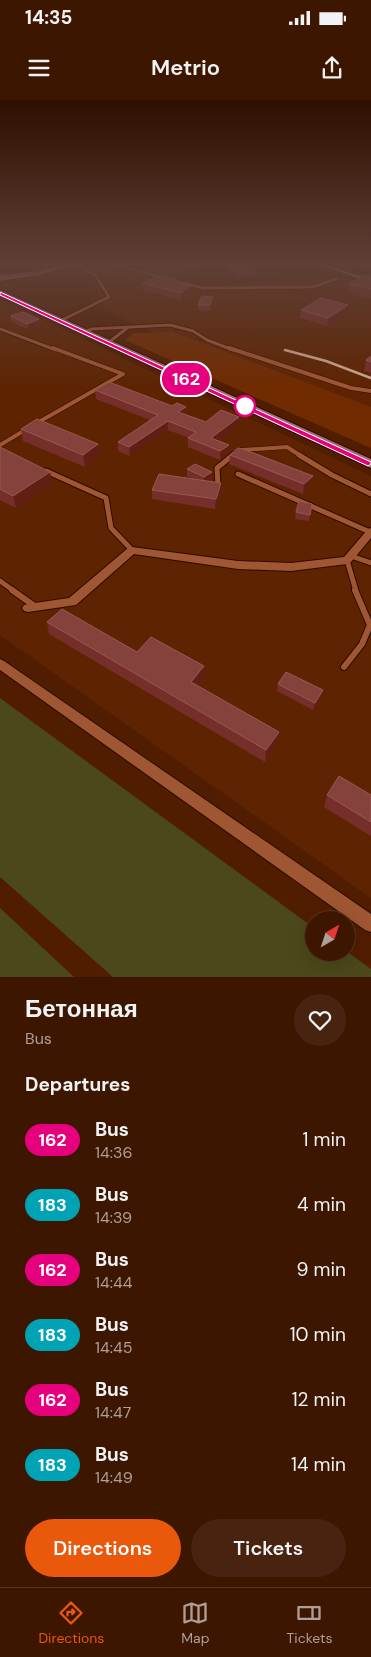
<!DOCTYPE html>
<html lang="en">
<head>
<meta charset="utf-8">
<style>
  body { margin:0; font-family:"DM Sans",sans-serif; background:#48230f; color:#f1f3f6; height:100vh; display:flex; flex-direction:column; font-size:19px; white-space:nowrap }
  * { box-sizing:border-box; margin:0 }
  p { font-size:16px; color:#ad9f99 }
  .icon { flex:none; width:28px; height:28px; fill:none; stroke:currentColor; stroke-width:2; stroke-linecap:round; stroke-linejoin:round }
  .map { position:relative; height:877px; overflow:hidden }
  .side { display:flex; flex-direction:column; background:#3d1600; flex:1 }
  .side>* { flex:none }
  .badge { padding:0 10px; border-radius:16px; font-size:18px; line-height:32px }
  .needle { width:32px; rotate:39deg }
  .tools { position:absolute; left:305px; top:811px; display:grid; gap:10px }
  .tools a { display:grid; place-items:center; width:50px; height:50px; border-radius:50%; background:#3d1600; box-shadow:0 5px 20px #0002,0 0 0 1px #563522; font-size:25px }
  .map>.badge { position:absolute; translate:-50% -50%; box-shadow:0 0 0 2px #fff }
  h2 { padding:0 25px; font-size:19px; line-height:45px }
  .round { display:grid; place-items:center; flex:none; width:52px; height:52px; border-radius:26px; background:#48230f }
  .overview { display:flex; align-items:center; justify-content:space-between; height:85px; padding:0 25px }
  h1 { font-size:24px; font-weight:600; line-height:38px }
  .button { display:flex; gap:10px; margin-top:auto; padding:10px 25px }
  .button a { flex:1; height:58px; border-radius:30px; background:#ea580c; color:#fff; font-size:20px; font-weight:600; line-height:58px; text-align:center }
  .button a+a { background:#48230f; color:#f1f3f6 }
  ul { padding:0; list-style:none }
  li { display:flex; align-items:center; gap:15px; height:65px; padding:0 25px }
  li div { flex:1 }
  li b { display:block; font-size:19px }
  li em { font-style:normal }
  li .badge { min-width:55px; font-weight:700; text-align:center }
  .status { display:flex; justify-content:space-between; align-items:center; height:35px; padding:0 25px; background:#3d1600; direction:ltr }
  .status svg { height:14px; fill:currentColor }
  header { display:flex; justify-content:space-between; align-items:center; height:65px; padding:0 25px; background:#3d1600; font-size:22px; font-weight:600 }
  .dock { display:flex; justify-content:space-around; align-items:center; height:70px; border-top:1px solid #563522; background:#3d1600; font-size:14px; color:#ad9f99 }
  .dock a { display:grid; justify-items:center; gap:2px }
  .dock .selected { color:#ea580c }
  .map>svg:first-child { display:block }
</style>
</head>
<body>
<div class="status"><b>14:35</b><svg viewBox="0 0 49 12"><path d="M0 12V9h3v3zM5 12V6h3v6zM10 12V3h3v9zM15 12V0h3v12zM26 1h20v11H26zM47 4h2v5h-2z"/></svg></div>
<header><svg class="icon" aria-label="menu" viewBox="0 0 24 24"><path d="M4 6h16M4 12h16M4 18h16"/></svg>Metrio<svg class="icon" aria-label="share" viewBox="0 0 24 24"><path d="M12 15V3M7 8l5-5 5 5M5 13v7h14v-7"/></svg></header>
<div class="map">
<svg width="371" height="877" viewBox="0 0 371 877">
  <rect width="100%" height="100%" fill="#511d00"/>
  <!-- built -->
  <g fill="#5e2402">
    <polygon points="94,165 201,165 173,176 206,187 329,174 371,184 371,330 105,211 88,167"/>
    <polygon points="0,200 371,376 371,798 0,535"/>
  </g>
  <!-- green -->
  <polygon fill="#712b00" points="173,232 371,307 371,348 125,240 134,233"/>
  <!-- water -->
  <g fill="#4b481a">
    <polygon points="0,598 314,828 314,852 346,851 371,869 371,877 113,877 0,777"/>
    <polygon points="0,808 74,877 0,877"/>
  </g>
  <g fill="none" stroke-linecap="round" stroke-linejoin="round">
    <!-- lane-far3 casing -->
    <g stroke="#2e0a00" stroke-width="4.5">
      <g id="lane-far3">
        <polyline points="116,165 164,178"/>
        <polyline points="177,182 204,188 313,187 336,179"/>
        <polyline points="60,221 109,197 96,176 78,165"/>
        <polyline points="0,229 56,250"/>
        <polyline points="84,232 92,229 170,225 193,231 207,240 233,250"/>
        <polyline points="108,243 127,228"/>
      </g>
    </g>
    <!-- lane-far2 casing -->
    <g stroke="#2e0a00" stroke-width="5">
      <g id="lane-far2">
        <polyline points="229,248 351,288 371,291"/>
        <polyline points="37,323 123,274 53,248"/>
        <polyline points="0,345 25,330"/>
        <polyline points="241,350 287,347 301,356"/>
        <polyline points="232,356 234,354"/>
      </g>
    </g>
    <!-- lane-far1 casing -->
    <g stroke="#2e0a00" stroke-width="7">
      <g id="lane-far1">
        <polyline points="299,355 332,375 371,394"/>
        <polyline points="46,371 106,398 111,428 132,450"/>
        <polyline points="238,374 370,432"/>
        <polyline points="218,386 217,368 233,355"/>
        <polyline points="351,456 371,463"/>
        <polyline points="347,460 356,491"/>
        <polyline points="0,481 14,491"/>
      </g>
    </g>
    <!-- lane casing -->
    <g stroke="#2e0a00" stroke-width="8">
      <g id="lane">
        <polyline points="12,490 36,507"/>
        <polyline points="344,567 362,544 370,525 355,490"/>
      </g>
    </g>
    <!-- street casing -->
    <g stroke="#2e0a00" stroke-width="2">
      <g id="street">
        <polygon points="371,428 371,438 351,462 347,464 291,471 238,469 134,454 76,505 28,512 24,511 22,508 24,505 28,504 69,498 128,448 132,447 238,461 291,463 344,457 368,429"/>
        <polygon points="0,559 4,561 371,814 371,832 365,830 0,570"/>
      </g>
    </g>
    <!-- secondary casing -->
    <g stroke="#2e0a00" stroke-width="2">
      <g id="secondary">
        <polygon points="60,165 72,165 41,175 0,181 0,175 40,171"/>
        <polygon points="0,190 371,359 371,368 0,196"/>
      </g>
    </g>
    <!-- lane-far3 -->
    <use href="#lane-far3" stroke="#9f5633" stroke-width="3"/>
    <!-- lane-far2 -->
    <use href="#lane-far2" stroke="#9f5633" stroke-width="4"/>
    <!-- lane-far1 -->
    <use href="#lane-far1" stroke="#9f5633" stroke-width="5"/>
    <!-- lane -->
    <use href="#lane" stroke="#9f5633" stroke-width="6"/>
    <!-- street -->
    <use href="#street" fill="#9f5633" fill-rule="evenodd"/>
    <!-- secondary -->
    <use href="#secondary" fill="#a06c6b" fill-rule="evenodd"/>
    <!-- rail-far1 -->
    <polyline stroke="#d2ab98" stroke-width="2" points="323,165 371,181"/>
    <!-- rail -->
    <polyline stroke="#d2ab98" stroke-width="2.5" points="285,250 326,261 371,278"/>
  </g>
  <!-- wall -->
  <g fill="#762e2b">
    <polygon points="224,165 246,165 256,172 255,177 238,180"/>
    <polygon points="360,165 371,165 371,168"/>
    <polygon points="371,176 371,199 348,193 349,184"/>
    <polygon points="142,183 181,185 189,187 189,194 181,200 142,190"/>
    <polygon points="213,197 213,202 210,211 198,210 198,205"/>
    <polygon points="301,210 346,213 327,226 300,218"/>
    <polygon points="11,216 39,219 40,225 28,229 11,222"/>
    <polygon points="371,256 371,273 364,271 366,260"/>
    <polygon points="95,290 186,315 206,322 239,325 218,341 228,354 220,360 188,347 188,338 189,338 168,330 130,356 118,351 118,342 150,320 96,299"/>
    <polygon points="21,329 98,344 100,356 85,367 23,341"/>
    <polygon points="0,347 50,372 52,385 16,408 0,400"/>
    <polygon points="230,355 313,376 311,385 303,394 229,364"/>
    <polygon points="187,369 212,378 207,381 221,383 221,393 215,409 152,399 152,390 195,380 187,376"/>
    <polygon points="312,404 309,421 295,419 296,412"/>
    <polygon points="47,522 137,552 204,566 204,579 198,586 279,632 277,644 265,662 49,534"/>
    <polygon points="278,584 321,597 313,610 277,591"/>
    <polygon points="327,695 371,695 371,736 324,707"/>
  </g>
  <!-- shaded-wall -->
  <g fill="#611f13">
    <polygon points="256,172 255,177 238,180 239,175"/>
    <polygon points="189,187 189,194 181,200 181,193"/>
    <polygon points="213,197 213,202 210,211 210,205"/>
    <polygon points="348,205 346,213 327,226 328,218"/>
    <polygon points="39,219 40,225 28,229 27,224"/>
    <polygon points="186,307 186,315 178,312"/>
    <polygon points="239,317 239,325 211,347 211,338"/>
    <polygon points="168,321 168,330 130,356 129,347"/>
    <polygon points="98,344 100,356 85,367 83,355"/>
    <polygon points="229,345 228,354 220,360 220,351"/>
    <polygon points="50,372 52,385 16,408 13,396"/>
    <polygon points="212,372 212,378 204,384 204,377"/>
    <polygon points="313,376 311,385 303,394 304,384"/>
    <polygon points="221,383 221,393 215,409 216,399"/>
    <polygon points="204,566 204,579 191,594 191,582"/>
    <polygon points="323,590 321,597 313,610 315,603"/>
    <polygon points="279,632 277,644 265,662 266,650"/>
  </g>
  <!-- building -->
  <g fill="#85413c" stroke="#985953">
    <polygon points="229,165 246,165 256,172 239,175"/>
    <polygon points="163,175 181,182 175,184 189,187 181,193 142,183"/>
    <polygon points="364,175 371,176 371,189 349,184"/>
    <polygon points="202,196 213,197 210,205 198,205"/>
    <polygon points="321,198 348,205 328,218 301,210"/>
    <polygon points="23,212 39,219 27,224 11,216"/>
    <polygon points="371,256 371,262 366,260"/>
    <polygon points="109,282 172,306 177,303 186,307 178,312 206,322 221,310 239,317 211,338 229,345 220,351 188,338 196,332 168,321 129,347 118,342 158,315 95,290"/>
    <polygon points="37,319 98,344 83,355 21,329"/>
    <polygon points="0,347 50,372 13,396 0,389"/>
    <polygon points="238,348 243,349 313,376 304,384 230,355"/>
    <polygon points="195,364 212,372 204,377 187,369"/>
    <polygon points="159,374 221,383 216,399 152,390"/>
    <polygon points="299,401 312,404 310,415 296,412"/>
    <polygon points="62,509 137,552 151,537 204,566 191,582 279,632 266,650 47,522"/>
    <polygon points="286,572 323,590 315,603 278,584"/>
    <polygon points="339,676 371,695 371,722 327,695"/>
  </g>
  <!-- sky -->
  <linearGradient id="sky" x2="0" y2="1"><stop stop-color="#2d1000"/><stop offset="0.57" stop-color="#5f4037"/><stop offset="1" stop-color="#5f4037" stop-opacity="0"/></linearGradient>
  <rect width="371" height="288" fill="url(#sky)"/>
  <!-- line -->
  <polygon fill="#e6007e" stroke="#fff" points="0,192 371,362 371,364 368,366 0,195"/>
  <!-- markers -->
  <circle fill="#fff" stroke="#e6007e" stroke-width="2.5" cx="245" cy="306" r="10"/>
</svg>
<div class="tools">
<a><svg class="needle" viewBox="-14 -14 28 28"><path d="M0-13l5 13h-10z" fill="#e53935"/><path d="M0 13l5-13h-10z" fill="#ad9f99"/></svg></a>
</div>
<b class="badge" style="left:186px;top:279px;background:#e6007e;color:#fff">162</b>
</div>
<section class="side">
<div class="overview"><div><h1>Бетонная</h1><p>Bus</p></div><a class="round"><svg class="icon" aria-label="heart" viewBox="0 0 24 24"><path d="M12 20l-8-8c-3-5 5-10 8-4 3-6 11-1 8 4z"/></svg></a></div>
<h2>Departures</h2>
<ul>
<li><span class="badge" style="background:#e6007e;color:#fff">162</span><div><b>Bus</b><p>14:36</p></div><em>1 min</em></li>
<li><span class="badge" style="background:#00a3b4;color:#fff">183</span><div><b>Bus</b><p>14:39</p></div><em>4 min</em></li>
<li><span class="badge" style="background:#e6007e;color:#fff">162</span><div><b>Bus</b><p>14:44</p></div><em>9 min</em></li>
<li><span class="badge" style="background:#00a3b4;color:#fff">183</span><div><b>Bus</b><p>14:45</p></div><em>10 min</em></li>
<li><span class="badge" style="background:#e6007e;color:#fff">162</span><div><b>Bus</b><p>14:47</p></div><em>12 min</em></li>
<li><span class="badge" style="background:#00a3b4;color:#fff">183</span><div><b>Bus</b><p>14:49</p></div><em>14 min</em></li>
</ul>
<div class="button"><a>Directions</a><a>Tickets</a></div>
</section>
<nav class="dock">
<a class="selected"><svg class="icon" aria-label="directions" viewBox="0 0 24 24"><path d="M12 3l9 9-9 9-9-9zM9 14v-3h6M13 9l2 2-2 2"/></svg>Directions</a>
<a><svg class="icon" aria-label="map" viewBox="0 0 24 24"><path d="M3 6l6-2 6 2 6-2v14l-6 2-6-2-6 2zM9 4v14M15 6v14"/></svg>Map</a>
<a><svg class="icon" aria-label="tickets" viewBox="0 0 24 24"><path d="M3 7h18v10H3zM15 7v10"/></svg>Tickets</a>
</nav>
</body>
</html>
